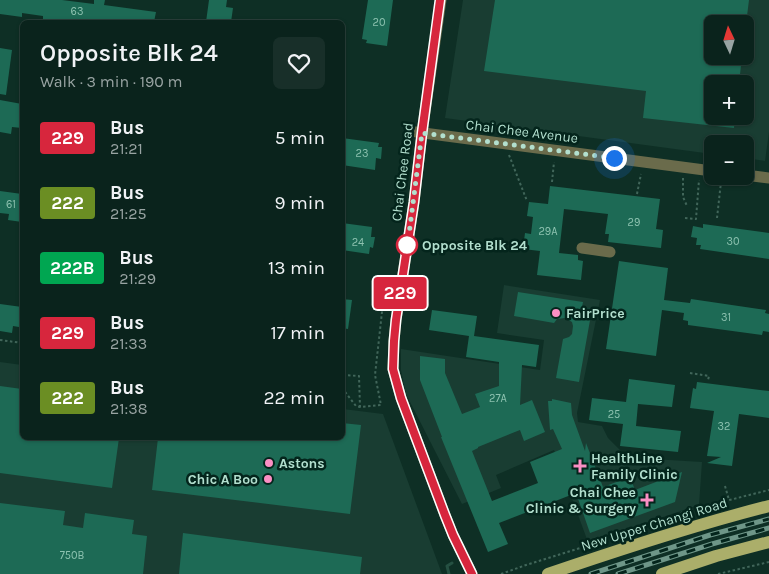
<!DOCTYPE html>
<html lang="en">
<head>
<meta charset="utf-8">
<style>
  body { margin:0; font-family:Karla,sans-serif; background:#182f29; color:#f1f3f6; height:100vh; display:flex; flex-direction:column; font-size:19px; white-space:nowrap }
  * { box-sizing:border-box; margin:0 }
  p { font-size:16px; color:#99a4a3 }
  .icon { flex:none; width:28px; height:28px; fill:none; stroke:currentColor; stroke-width:2; stroke-linecap:round; stroke-linejoin:round }
  .map { position:relative; flex:1; overflow:hidden }
  .side { position:absolute; left:20px; top:20px; width:325px; height:420px; display:flex; flex-direction:column; background:#0a231c; border-radius:8px; box-shadow:0 1px 4px #0004,0 0 0 1px #2a403b }
  .side>* { flex:none }
  .badge { padding:0 10px; border-radius:4px; font-size:18px; line-height:32px }
  .needle { width:32px; rotate:356deg }
  .fabs { position:absolute; left:704px; top:15px; display:grid; gap:10px }
  .fabs a { display:grid; place-items:center; width:50px; height:50px; border-radius:8px; background:#0a231c; box-shadow:0 1px 4px #0004,0 0 0 1px #2a403b; font-size:25px }
  .you { position:absolute; width:25px; height:25px; margin:-12px; border:4px solid #fff; border-radius:50%; background:#1a73e8; box-shadow:0 0 0 8px #1a73e833 }
  .map>.badge { position:absolute; translate:-50% -50%; box-shadow:0 0 0 2px #fff }
  .round { display:grid; place-items:center; flex:none; width:52px; height:52px; border-radius:8px; background:#182f29 }
  .head { display:flex; align-items:center; justify-content:space-between; height:85px; padding:0 20px }
  h1 { font-size:24px; font-weight:600; line-height:38px }
  ul { padding:0; list-style:none }
  li { display:flex; align-items:center; gap:15px; height:65px; padding:0 20px }
  li div { flex:1 }
  li b { display:block; font-size:19px }
  li em { font-style:normal }
  li .badge { min-width:55px; font-weight:700; text-align:center }
  .map>svg:first-child { display:block }
</style>
</head>
<body>
<div class="map">
<svg width="769" height="574" viewBox="0 0 769 574">
  <rect width="100%" height="100%" fill="#0e2f25"/>
  <!-- built -->
  <g fill="#193d32" fill-rule="evenodd">
    <path d="M 463,0 L 769,0 L 769,132 L 765,161 L 745,158 L 745,144 L 712,144 L 712,154 L 445,118 ZM 712,24 L 745,24 L 745,56 L 712,56 ZM 712,84 L 745,84 L 745,116 L 712,116 Z"/>
    <polygon points="504,285 600,300 577,413 578,422 602,426 608,438 622,452 636,458 702,462 699,505 588,542 554,450 496,475 501,488 462,504 406,394 401,370 401,349 540,370 544,340 497,333"/>
    <polygon points="0,362 22,365 22,438 342,438 343,409 383,414 442,574 0,574"/>
  </g>
  <g fill="none" stroke-linecap="round" stroke-linejoin="round">
    <!-- stream -->
    <polyline stroke="#255042" stroke-width="3" points="449,574 447,566 452,563"/>
  </g>
  <!-- building -->
  <g fill="#1d6a55">
    <polygon points="0,0 62,0 94,4 94,0 105,0 104,5 156,12 154,22 91,22 63,19 62,22 43,20 43,16 22,13 22,17 0,14"/>
    <polygon points="209,0 227,0 226,7 233,8 231,22 206,22"/>
    <polygon points="368,0 393,0 387,46 366,43 367,40 362,39"/>
    <polygon points="495,0 749,0 746,24 712,24 712,56 742,56 739,84 712,84 712,116 735,116 734,128 643,118 646,91 484,71"/>
    <polygon points="0,48 12,50 6,95 0,94"/>
    <polygon points="0,100 22,104 22,128 12,127 11,134 0,132"/>
    <polygon points="342,138 379,143 378,147 382,147 381,159 376,158 375,170 342,165"/>
    <polygon points="550,186 660,199 656,229 663,230 661,248 608,242 609,234 605,234 608,214 564,209 559,253 578,255 578,260 583,261 581,280 537,275 540,251 523,249 525,233 531,234 533,217 527,216 529,202 548,204"/>
    <polygon points="0,191 22,194 22,222 8,220 9,214 0,213"/>
    <polygon points="342,223 372,227 371,237 375,237 373,248 370,247 369,254 342,250"/>
    <polygon points="703,224 769,233 769,259 700,249 701,245 696,245 697,238 691,237 693,226 703,228"/>
    <polygon points="619,261 668,268 664,300 690,303 691,299 766,310 765,313 769,314 769,332 763,331 762,335 688,325 688,321 683,320 684,313 662,310 656,356 606,349"/>
    <polygon points="518,292 583,302 582,307 592,309 579,382 556,378 563,339 569,337 572,334 573,326 572,322 565,318 557,319 554,323 514,316"/>
    <polygon points="342,299 352,300 348,329 342,328"/>
    <polygon points="0,304 22,307 19,327 13,326 12,333 0,331"/>
    <polygon points="432,310 477,316 474,336 539,345 536,367 522,365 520,405 532,400 545,432 524,441 520,430 478,447 478,448 472,451 492,501 538,483 530,462 562,449 553,429 550,430 548,401 552,401 552,399 571,403 572,415 585,451 586,443 603,487 630,477 635,490 682,472 675,502 590,533 576,493 499,523 508,544 488,552 441,437 442,437 420,380 420,356 445,359 445,373 462,414 480,407 475,394 499,386 499,362 466,357 469,336 429,330"/>
    <polygon points="629,379 675,385 672,407 638,404 636,426 681,431 678,452 620,446 623,424 589,420 592,398 626,402"/>
    <polygon points="697,382 769,391 769,418 739,414 732,466 707,463 721,457 707,456 714,411 690,408 693,388 696,389"/>
    <polygon points="0,386 22,389 22,438 119,438 112,488 0,473"/>
    <polygon points="342,423 361,425 350,514 152,490 158,438 342,438"/>
    <polygon points="0,503 65,511 63,525 83,528 85,513 134,520 132,534 147,536 143,574 0,574"/>
    <polygon points="183,533 362,557 360,574 179,574"/>
  </g>
  <g fill="none" stroke-linecap="round" stroke-linejoin="round">
    <!-- path -->
    <g stroke="#41665a" stroke-width="2" stroke-dasharray="2.5 2.5" stroke-linecap="butt">
      <polyline points="509,155 527,201"/>
      <polyline points="683,178 683,197 687,206"/>
      <polyline points="552,182 554,162"/>
      <polyline points="716,182 739,184"/>
      <polyline points="637,194 641,174"/>
      <polyline points="685,218 696,219 699,180"/>
      <polyline points="717,218 721,182"/>
      <polyline points="0,340 22,343"/>
      <polyline points="690,373 709,376 708,380"/>
      <polyline points="343,375 359,376 360,407"/>
      <polyline points="342,388 356,406 360,407 381,405 375,375 383,303 388,304"/>
      <polyline points="725,486 729,500"/>
      <polyline points="501,574 526,565 609,539 686,511 769,490"/>
      <polyline points="718,574 769,562"/>
    </g>
    <!-- minor -->
    <g stroke="#6a6b4b" stroke-width="11">
      <polyline points="441,0 422,133 414,202 396,320 394,341 393,369 401,398 445,515 453,535 472,574"/>
      <polyline points="416,132 712,171"/>
      <polyline points="745,175 769,178"/>
      <polyline points="582,248 610,252"/>
    </g>
    <!-- major -->
    <g stroke="#abae6a" stroke-width="12">
      <path d="M 548,574 C 621,549 694,525 769,506"/>
      <polyline points="662,574 716,556 769,542"/>
    </g>
    <!-- rail casing -->
    <g stroke="#6e9688" stroke-width="5">
      <g id="rail">
        <polyline points="591,574 710,535 769,519"/>
        <polyline points="618,574 712,544 769,528"/>
      </g>
    </g>
    <!-- rail -->
    <use href="#rail" stroke="#04251c" stroke-width="3" stroke-dasharray="9" stroke-linecap="butt"/>
  </g>
  <g fill="none" stroke-linecap="round" stroke-linejoin="round">
    <!-- line casing -->
    <g stroke="#fff" stroke-width="11">
      <polyline id="line" points="440,0 422,133 414,202 396,320 394,341 393,369 401,398 445,515 453,535 472,574"/>
    </g>
    <!-- line -->
    <use href="#line" stroke="#d7263d" stroke-width="8"/>
    <!-- walk -->
    <polyline stroke="#b2dfce" stroke-width="5" stroke-dasharray="0 9" points="407,245 407,250 422,133 614,158"/>
  </g>
  <!-- markers -->
  <circle fill="#fff" stroke="#d7263d" stroke-width="2.5" cx="407" cy="245" r="10"/>
  <g fill="#fb8fc4" stroke="#04251c" stroke-width="2">
    <circle cx="556" cy="313" r="5"/>
    <circle cx="269" cy="463" r="5"/>
    <path d="M577.5 458.5h5v5h5v5h-5v5h-5v-5h-5v-5h5z"/>
    <circle cx="268" cy="479" r="5"/>
    <path d="M644.5 492.5h5v5h5v5h-5v5h-5v-5h-5v-5h5z"/>
  </g>
  <g text-anchor="middle" stroke-width="5" stroke-linejoin="round" paint-order="stroke">
    <!-- number labels -->
    <g font-size="11" fill="#8dc2b0">
      <text x="77" y="15">63</text>
      <text x="379" y="26">20</text>
      <text x="362" y="157">23</text>
      <text x="11" y="208">61</text>
      <text x="634" y="226">29</text>
      <text x="548" y="235">29A</text>
      <text x="733" y="245">30</text>
      <text x="358" y="246">24</text>
      <text x="726" y="321">31</text>
      <text x="498" y="402">27A</text>
      <text x="614" y="418">25</text>
      <text x="724" y="430">32</text>
      <text x="72" y="559">750B</text>
    </g>
    <!-- street labels -->
    <g font-size="14" fill="#b2dfce" stroke="#04251c">
      <text transform="translate(522 131) rotate(7)" y="5">Chai Chee Avenue</text>
      <text transform="translate(402 172) rotate(-83)" y="5">Chai Chee Road</text>
      <text transform="translate(654 524) rotate(-17)" y="5">New Upper Changi Road</text>
    </g>
    <!-- stop labels -->
    <g font-size="14" font-weight="bold" fill="#b2dfce" stroke="#04251c" text-anchor="start">
      <text x="422" y="250">Opposite Blk 24</text>
    </g>
    <!-- poi labels -->
    <g font-size="14" font-weight="bold" fill="#b2dfce" stroke="#04251c" text-anchor="start">
      <text x="566" y="318">FairPrice</text>
      <text x="591" y="463">HealthLine<tspan x="591" dy="16">Family Clinic</tspan></text>
      <text x="279" y="468">Astons</text>
      <text x="258" y="484" text-anchor="end">Chic A Boo</text>
      <text x="636" y="497" text-anchor="end">Chai Chee<tspan x="636" dy="16">Clinic &amp; Surgery</tspan></text>
    </g>
  </g>
</svg>
<div class="fabs">
<a><svg class="needle" viewBox="-14 -14 28 28"><path d="M0-13l5 13h-10z" fill="#e53935"/><path d="M0 13l5-13h-10z" fill="#99a4a3"/></svg></a>
<a>+</a>
<a>−</a>
</div>
<div class="you" style="left:614px;top:158px"></div>
<b class="badge" style="left:400px;top:293px;background:#d7263d;color:#fff">229</b>
<section class="side">
<div class="head"><div><h1>Opposite Blk 24</h1><p>Walk · 3 min · 190 m</p></div><a class="round"><svg class="icon" aria-label="heart" viewBox="0 0 24 24"><path d="M12 20l-8-8c-3-5 5-10 8-4 3-6 11-1 8 4z"/></svg></a></div>
<ul>
<li><span class="badge" style="background:#d7263d;color:#fff">229</span><div><b>Bus</b><p>21:21</p></div><em>5 min</em></li>
<li><span class="badge" style="background:#6b8e23;color:#fff">222</span><div><b>Bus</b><p>21:25</p></div><em>9 min</em></li>
<li><span class="badge" style="background:#00a651;color:#fff">222B</span><div><b>Bus</b><p>21:29</p></div><em>13 min</em></li>
<li><span class="badge" style="background:#d7263d;color:#fff">229</span><div><b>Bus</b><p>21:33</p></div><em>17 min</em></li>
<li><span class="badge" style="background:#6b8e23;color:#fff">222</span><div><b>Bus</b><p>21:38</p></div><em>22 min</em></li>
</ul>
</section>
</div>
</body>
</html>
